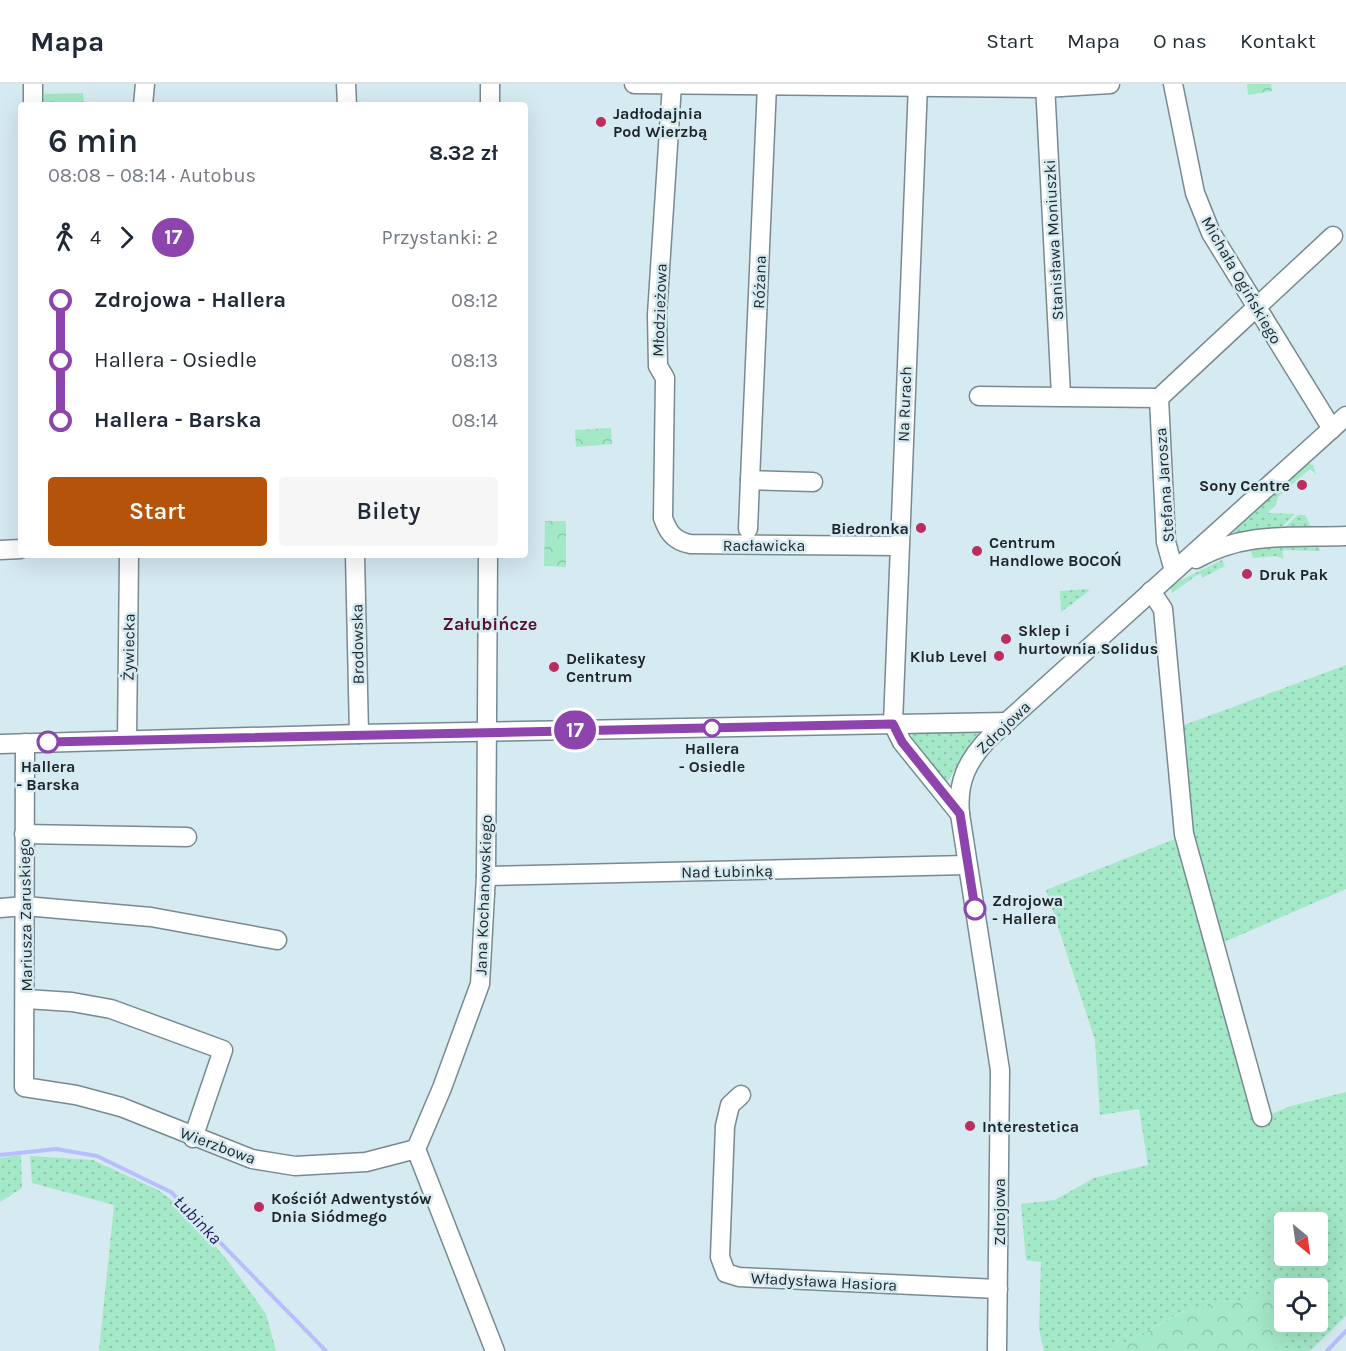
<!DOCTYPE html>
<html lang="pl">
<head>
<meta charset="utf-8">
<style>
  body { margin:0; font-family:Karla,sans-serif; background:#f6f6f7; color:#1f2937; height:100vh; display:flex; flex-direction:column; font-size:22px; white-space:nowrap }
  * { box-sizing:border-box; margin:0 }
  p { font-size:20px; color:#747a83 }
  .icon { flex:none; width:33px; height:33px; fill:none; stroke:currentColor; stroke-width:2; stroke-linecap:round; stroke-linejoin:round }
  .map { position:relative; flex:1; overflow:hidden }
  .side { position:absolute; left:18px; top:18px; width:510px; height:456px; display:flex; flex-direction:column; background:#fff; border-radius:6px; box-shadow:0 6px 24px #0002 }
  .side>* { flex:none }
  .badge { padding:0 12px; border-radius:20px; font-size:21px; line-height:39px }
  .needle { width:39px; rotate:151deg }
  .buttons { position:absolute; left:1274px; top:1128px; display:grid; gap:12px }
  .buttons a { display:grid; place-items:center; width:54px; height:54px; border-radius:6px; background:#fff; box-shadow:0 6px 24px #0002; font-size:30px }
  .map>.badge { position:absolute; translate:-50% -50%; box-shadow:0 0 0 3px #fff }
  .legs { display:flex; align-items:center; gap:9px; height:66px; padding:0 30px; font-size:20px }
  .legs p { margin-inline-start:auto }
  .summary { display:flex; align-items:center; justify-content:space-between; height:102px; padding:0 30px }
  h1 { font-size:33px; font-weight:600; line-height:45px }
  .action { display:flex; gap:12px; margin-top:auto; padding:12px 30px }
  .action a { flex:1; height:69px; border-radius:6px; background:#b45309; color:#fff; font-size:24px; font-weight:600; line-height:69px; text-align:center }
  .action a+a { background:#f6f6f7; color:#1f2937 }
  ul { padding:0 30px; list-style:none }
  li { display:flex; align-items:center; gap:21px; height:60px; font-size:22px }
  li i { display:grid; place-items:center; width:9px; height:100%; margin:0 8px; background:currentColor }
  li i::after { content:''; width:15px; height:15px; margin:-8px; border:4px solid; border-radius:50%; background:#fff }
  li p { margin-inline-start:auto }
  li:first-child i { background:linear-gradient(#0000 50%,currentColor 0) }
  li:last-child i { background:linear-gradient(currentColor 50%,#0000 0) }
  header { display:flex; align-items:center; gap:36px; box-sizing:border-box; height:84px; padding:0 30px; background:#fff; border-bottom:2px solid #e0e1e3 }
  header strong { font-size:28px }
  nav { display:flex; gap:33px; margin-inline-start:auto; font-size:21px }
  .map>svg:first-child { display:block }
</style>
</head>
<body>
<header>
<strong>Mapa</strong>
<nav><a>Start</a><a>Mapa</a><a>O nas</a><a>Kontakt</a></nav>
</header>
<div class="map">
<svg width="1346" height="1267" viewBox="0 0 1346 1267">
  <defs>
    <pattern id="grass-dots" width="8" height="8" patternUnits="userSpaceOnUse" patternTransform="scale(1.5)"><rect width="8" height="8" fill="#a3e8c7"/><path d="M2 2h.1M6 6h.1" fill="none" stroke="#8cc7ab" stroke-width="1.8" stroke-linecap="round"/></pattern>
    <pattern id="park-crowns" width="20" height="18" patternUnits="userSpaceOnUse" patternTransform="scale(1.5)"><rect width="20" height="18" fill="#a3e8c7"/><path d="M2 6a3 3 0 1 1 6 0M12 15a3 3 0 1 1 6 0" fill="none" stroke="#8cc7ab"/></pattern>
  </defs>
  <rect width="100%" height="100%" fill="#d6eaf2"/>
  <!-- grass -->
  <g fill="url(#grass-dots)" fill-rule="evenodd">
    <polygon points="1307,379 1313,381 1316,390 1310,385 1278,413 1276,421 1267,429 1295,430 1282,443 1236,451 1233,446"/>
    <polygon points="1298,431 1305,431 1311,443 1285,443"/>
    <polygon points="1280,462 1319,462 1320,467 1285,466 1282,467 1284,475 1276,472 1253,474 1251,466"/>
    <polygon points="1222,476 1225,482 1202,494 1201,490 1197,491 1172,509 1170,503 1177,498"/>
    <polygon points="1088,505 1089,507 1061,528 1060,507"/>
    <polygon points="1346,581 1346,805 1222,859 1190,747 1176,644"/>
    <polygon points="916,646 981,646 982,652 967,665 948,697 944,696 912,658 912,650"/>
    <path d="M 1180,753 L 1266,1032 L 1291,1022 L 1346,1008 L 1346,1232 L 1310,1267 L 1216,1267 L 1184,1227 L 1109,1267 L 1044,1267 L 1039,1245 L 1041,1178 L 1026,1176 L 1021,1120 L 1055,1116 L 1094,1094 L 1148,1081 L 1139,1025 L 1100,1031 L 1095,956 L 1046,806 ZM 1284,1138 L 1317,1138 L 1317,1172 L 1284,1172 ZM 1284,1204 L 1317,1204 L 1317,1238 L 1284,1238 Z"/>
    <polygon points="21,1071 22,1104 0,1118 0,1074"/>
    <polygon points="30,1072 93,1076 158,1106 181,1123 228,1177 266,1230 276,1267 99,1267 114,1121 32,1099"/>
  </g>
  <!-- park -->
  <g fill="url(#park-crowns)">
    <polygon points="1247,0 1271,0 1272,7 1248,11"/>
    <polygon points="83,9 84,21 44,21 44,10"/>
    <polygon points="611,344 612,360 576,363 575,346"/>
    <polygon points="545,437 566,437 566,483 544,482"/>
    <polygon points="1273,1210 1286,1253 1272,1267 1109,1267 1185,1227"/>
  </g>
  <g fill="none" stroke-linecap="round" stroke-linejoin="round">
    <!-- stream -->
    <g stroke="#b7befb" stroke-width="4">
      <polyline points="0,1071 56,1065 97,1072 171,1108 326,1267"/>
      <polyline points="1327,1267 1346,1247"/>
    </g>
    <!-- minor casing -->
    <g stroke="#778a91" stroke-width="21">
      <g id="minor">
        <polyline points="346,0 347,21"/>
        <polyline points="490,0 490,21"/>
        <polyline points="634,0 1045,4 1110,0"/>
        <path d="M 672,0 L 657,231 L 658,282 L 665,294 L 663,434 C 668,448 674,457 690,460 L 899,462"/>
        <polyline points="918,0 893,640 902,658 960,730"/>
        <polyline points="1045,0 1061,311"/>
        <polyline points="1173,0 1195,109 1211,149 1332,345"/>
        <polyline points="767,1 750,396 813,398"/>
        <polyline points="33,21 33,0"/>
        <polyline points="143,21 145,0"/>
        <polyline points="979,312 1159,314"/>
        <polyline points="1159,314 1333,152"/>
        <polyline points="1159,314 1166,458 1174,487"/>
        <polyline points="748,445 750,396"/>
        <polyline points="0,466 21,465"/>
        <polyline points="355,471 359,650"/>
        <polyline points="488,471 486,792 480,900 442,1004 416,1065 495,1267"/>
        <path d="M 1196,475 C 1246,447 1292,454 1346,452"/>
        <polyline points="1151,507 1163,525 1184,750 1262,1033"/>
        <polyline points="127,656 129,471"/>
        <polyline points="25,659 24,1003 76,1011 121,1023 252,1075 295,1082 366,1078 416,1065"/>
        <polyline points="0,660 359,650 1007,638"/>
        <polyline points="24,750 187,753"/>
        <polyline points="486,792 967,781"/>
        <polyline points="0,824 25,822 151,833 277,856"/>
        <polyline points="26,915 72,918 111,925 223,966 193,1054"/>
        <polyline points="741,1011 730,1021 725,1042 720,1173 726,1189 739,1193 998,1205"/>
        <path d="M 997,1267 L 1000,986 L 960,730 C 957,698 967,677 989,654 L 1346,332"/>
      </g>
    </g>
    <!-- minor -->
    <use href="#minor" stroke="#fff" stroke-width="18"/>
  </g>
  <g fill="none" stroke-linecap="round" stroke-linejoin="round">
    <!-- line-1 casing -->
    <g stroke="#fff" stroke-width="14">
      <polyline id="line-1" points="48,658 893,640 902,658 960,730 975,825"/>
    </g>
    <!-- line-1 -->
    <use href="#line-1" stroke="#8e44ad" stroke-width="9"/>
  </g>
  <!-- markers -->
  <g fill="#bb2d5c" stroke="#d6eaf2" stroke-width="2">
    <circle cx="601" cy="38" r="6"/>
    <circle cx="1302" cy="401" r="6"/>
    <circle cx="921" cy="444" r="6"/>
    <circle cx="977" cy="467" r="6"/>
    <circle cx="1247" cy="490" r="6"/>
    <circle cx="1006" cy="555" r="6"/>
    <circle cx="999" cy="572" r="6"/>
    <circle cx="554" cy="583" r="6"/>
    <circle cx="970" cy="1042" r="6"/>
    <circle cx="259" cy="1123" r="6"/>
  </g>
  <g fill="#fff" stroke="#8e44ad" stroke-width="3">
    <circle cx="712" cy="644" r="8"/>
    <circle cx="48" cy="658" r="10"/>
    <circle cx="975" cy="825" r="10"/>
  </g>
  <g text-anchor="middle" stroke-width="5" stroke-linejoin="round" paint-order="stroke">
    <!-- poi labels -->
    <g font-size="16" font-weight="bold" fill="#1d2527" stroke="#d6eaf2" text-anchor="start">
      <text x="613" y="35">Jadłodajnia<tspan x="613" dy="18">Pod Wierzbą</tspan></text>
      <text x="1290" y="407" text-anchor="end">Sony Centre</text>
      <text x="909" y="450" text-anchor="end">Biedronka</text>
      <text x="989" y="464">Centrum<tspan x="989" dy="18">Handlowe BOCOŃ</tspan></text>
      <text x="1259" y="496">Druk Pak</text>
      <text x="1018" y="552">Sklep i<tspan x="1018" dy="18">hurtownia Solidus</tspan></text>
      <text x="987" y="578" text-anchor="end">Klub Level</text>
      <text x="566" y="580">Delikatesy<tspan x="566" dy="18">Centrum</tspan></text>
      <text x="982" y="1048">Interestetica</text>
      <text x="271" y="1120">Kościół Adwentystów<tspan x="271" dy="18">Dnia Siódmego</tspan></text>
    </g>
    <!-- street labels -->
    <g font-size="16" fill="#1d2527" stroke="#d6eaf2">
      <text transform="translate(1053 156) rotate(-93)" y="6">Stanisława Moniuszki</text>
      <text transform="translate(1242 196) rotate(60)" y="6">Michała Ogińskiego</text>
      <text transform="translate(759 198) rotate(-88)" y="6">Różana</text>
      <text transform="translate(659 226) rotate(-88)" y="6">Młodzieżowa</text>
      <text transform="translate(904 320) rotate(-88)" y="6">Na Rurach</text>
      <text transform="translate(1164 401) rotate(-94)" y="6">Stefana Jarosza</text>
      <text x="764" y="467">Racławicka</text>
      <text transform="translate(357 560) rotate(-91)" y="6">Brodowska</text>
      <text transform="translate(128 563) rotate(-89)" y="6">Żywiecka</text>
      <text transform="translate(1003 643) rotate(-44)" y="6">Zdrojowa</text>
      <text transform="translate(727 787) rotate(-1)" y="6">Nad Łubinką</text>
      <text transform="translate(483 811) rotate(-88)" y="6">Jana Kochanowskiego</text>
      <text transform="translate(25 831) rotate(-91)" y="6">Mariusza Zaruskiego</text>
      <text transform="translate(218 1061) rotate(20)" y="6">Wierzbowa</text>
      <text transform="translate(999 1128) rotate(-90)" y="6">Zdrojowa</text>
      <text transform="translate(824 1197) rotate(3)" y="6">Władysława Hasiora</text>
    </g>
    <!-- stop labels -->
    <g font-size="16" font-weight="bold" fill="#1d2527" stroke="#d6eaf2">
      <text x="712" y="670">Hallera<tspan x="712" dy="18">- Osiedle</tspan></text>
      <text x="48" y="688">Hallera<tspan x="48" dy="18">- Barska</tspan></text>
      <text x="992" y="822" text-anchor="start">Zdrojowa<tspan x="992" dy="18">- Hallera</tspan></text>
    </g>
    <!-- neighbourhood labels -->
    <g font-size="18" font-weight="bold" fill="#561228" stroke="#d6eaf2">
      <text x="490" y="546">Załubińcze</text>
    </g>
    <!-- water labels -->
    <g font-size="18" font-style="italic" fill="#221d61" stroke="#d6eaf2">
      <text transform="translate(198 1136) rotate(46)" y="6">Łubinka</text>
    </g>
  </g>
</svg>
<div class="buttons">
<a><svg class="needle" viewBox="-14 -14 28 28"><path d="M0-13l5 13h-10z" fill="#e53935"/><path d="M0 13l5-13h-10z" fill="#747a83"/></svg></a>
<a><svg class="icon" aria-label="locate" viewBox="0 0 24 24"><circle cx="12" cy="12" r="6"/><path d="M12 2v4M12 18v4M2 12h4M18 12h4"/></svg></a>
</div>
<b class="badge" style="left:575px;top:646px;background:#8e44ad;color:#fff">17</b>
<section class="side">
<div class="summary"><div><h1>6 min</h1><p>08:08 – 08:14 · Autobus</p></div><b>8.32 zł</b></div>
<div class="legs"><svg class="icon" aria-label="walk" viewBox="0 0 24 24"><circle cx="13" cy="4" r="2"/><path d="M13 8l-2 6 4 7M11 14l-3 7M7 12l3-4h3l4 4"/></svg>4<svg class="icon" aria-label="forward" viewBox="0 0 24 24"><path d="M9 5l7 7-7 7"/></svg><b class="badge" style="background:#8e44ad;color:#fff">17</b><p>Przystanki: 2</p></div>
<ul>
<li><i style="color:#8e44ad"></i><b>Zdrojowa - Hallera</b><p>08:12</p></li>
<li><i style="color:#8e44ad"></i><span>Hallera - Osiedle</span><p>08:13</p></li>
<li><i style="color:#8e44ad"></i><b>Hallera - Barska</b><p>08:14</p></li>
</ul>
<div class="action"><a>Start</a><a>Bilety</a></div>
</section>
</div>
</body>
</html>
